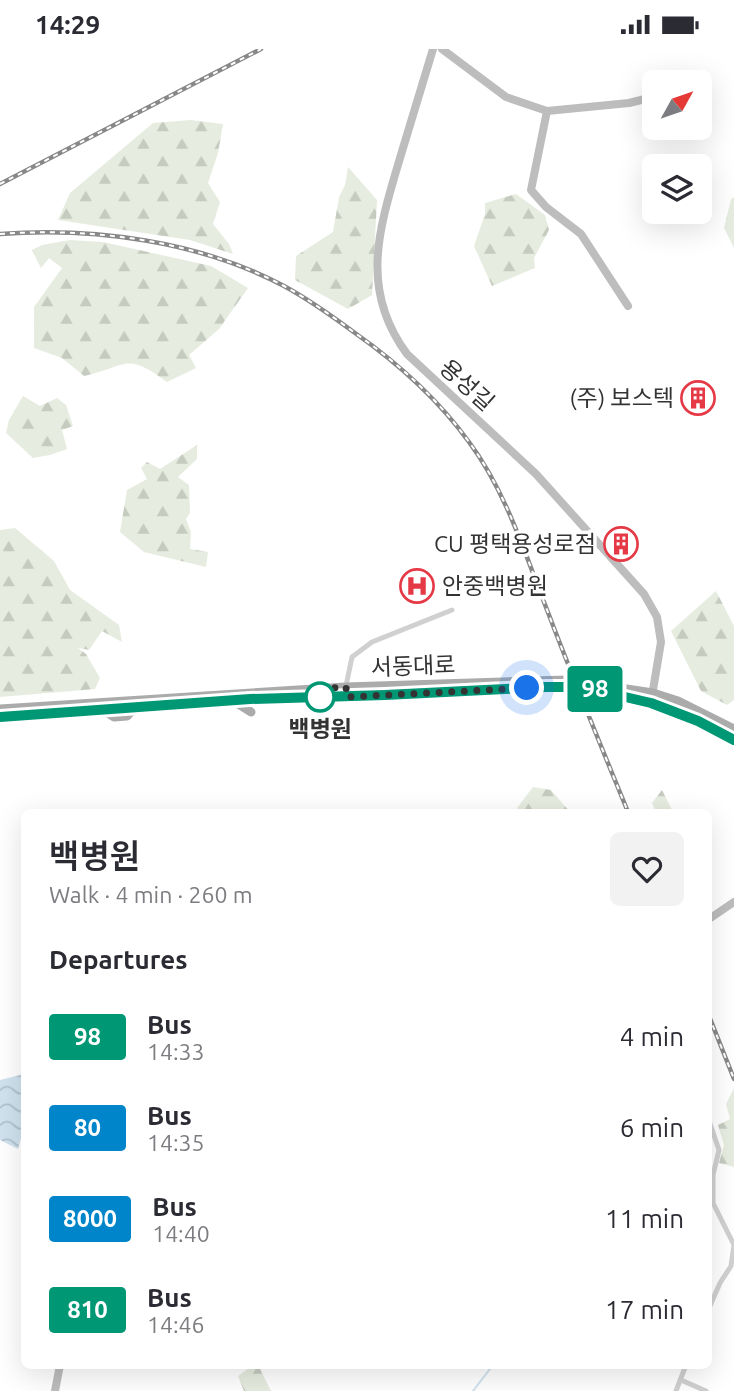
<!DOCTYPE html>
<html lang="en">
<head>
<meta charset="utf-8">
<style>
  body { margin:0; font-family:Ubuntu,"Noto Sans KR",sans-serif; background:#f2f2f3; color:#2b2b33; height:100vh; display:flex; flex-direction:column; font-size:26px; white-space:nowrap }
  * { box-sizing:border-box; margin:0 }
  p { font-size:23px; color:#7c7c81 }
  .icon { flex:none; width:38px; height:38px; fill:none; stroke:currentColor; stroke-width:2; stroke-linecap:round; stroke-linejoin:round }
  .map { position:relative; flex:1; overflow:hidden }
  .drawer { position:absolute; left:21px; top:760px; width:691px; height:560px; display:flex; flex-direction:column; background:#fff; border-radius:10px; box-shadow:0 7px 28px #0002 }
  .drawer>* { flex:none }
  .badge { padding:0 14px; border-radius:5px; font-size:24px; line-height:46px }
  .needle { width:46px; rotate:50deg }
  .buttons { position:absolute; left:642px; top:21px; display:grid; gap:14px }
  .buttons a { display:grid; place-items:center; width:70px; height:70px; border-radius:10px; background:#fff; box-shadow:0 7px 28px #0002; font-size:35px }
  .you { position:absolute; width:35px; height:35px; margin:-18px; border:5px solid #fff; border-radius:50%; background:#1a73e8; box-shadow:0 0 0 10px #1a73e833 }
  .map>.badge { position:absolute; translate:-50% -50%; box-shadow:0 0 0 4px #fff }
  h2 { padding:0 28px; font-size:26px; line-height:63px }
  .round { display:grid; place-items:center; flex:none; width:74px; height:74px; border-radius:10px; background:#f2f2f3 }
  .summary { display:flex; align-items:center; justify-content:space-between; height:119px; padding:0 28px }
  h1 { font-size:33px; font-weight:600; line-height:52px }
  ul { padding:0; list-style:none }
  li { display:flex; align-items:center; gap:21px; height:91px; padding:0 28px }
  li div { flex:1 }
  li b { display:block; font-size:26px }
  li em { font-style:normal }
  li .badge { min-width:77px; font-weight:700; text-align:center }
  .status { display:flex; justify-content:space-between; align-items:center; height:49px; padding:0 35px; background:#fff; direction:ltr }
  .status svg { height:19px; fill:currentColor }
  .map>svg:first-child { display:block }
</style>
</head>
<body>
<div class="status"><b>14:29</b><svg viewBox="0 0 49 12"><path d="M0 12V9h3v3zM5 12V6h3v6zM10 12V3h3v9zM15 12V0h3v12zM26 1h20v11H26zM47 4h2v5h-2z"/></svg></div>
<div class="map">
<svg width="734" height="1342" viewBox="0 0 734 1342">
  <defs>
    <pattern id="forest-firs" width="22" height="20" patternUnits="userSpaceOnUse" patternTransform="scale(1.75)"><rect width="22" height="20" fill="#e6ecdf"/><path d="M5 1l3.5 6h-7zM16 11l3.5 6h-7z" fill="#c6cbc0"/></pattern>
    <pattern id="water-waves" width="16" height="10" patternUnits="userSpaceOnUse" patternTransform="scale(1.75)"><rect width="16" height="10" fill="#cfe2ee"/><path d="M0 5q4-4 8 0t8 0" fill="none" stroke="#b2c2cd"/></pattern>
  </defs>
  <rect width="100%" height="100%" fill="#fff"/>
  <!-- forest -->
  <g fill="url(#forest-firs)">
    <polygon points="191,71 223,75 218,104 208,134 220,153 213,175 229,195 233,205 190,191 58,171 70,144 153,74"/>
    <polygon points="348,118 377,151 372,246 348,260 295,231 296,207 333,183 339,148 345,136"/>
    <polygon points="516,145 545,166 549,181 534,209 535,219 492,237 474,197 485,165 485,154"/>
    <polygon points="734,148 734,199 724,179 731,150"/>
    <path d="M 70,191 L 103,193 L 211,217 L 248,239 L 219,280 L 189,306 L 196,319 L 167,333 C 125,302 128,317 84,327 L 62,309 L 34,299 L 34,258 L 62,219 L 49,209 L 41,219 L 32,201 L 42,196 Z"/>
    <polygon points="23,347 40,357 57,349 66,356 73,377 62,381 67,400 50,406 33,409 6,384 9,371"/>
    <polygon points="197,396 197,410 178,428 189,436 190,464 186,470 191,483 190,500 208,503 206,518 144,503 120,483 127,441 147,430 141,419 147,413 160,420"/>
    <polygon points="15,479 54,512 70,541 119,576 122,593 102,582 89,601 78,599 86,605 100,629 95,640 0,648 0,481"/>
    <polygon points="716,542 734,577 734,651 727,656 701,642 671,582"/>
    <polygon points="533,738 551,741 570,763 519,763 517,759"/>
    <polygon points="662,741 673,763 656,763 652,754"/>
    <polygon points="734,1039 734,1118 719,1114 724,1096 718,1076 730,1070 726,1055"/>
    <polygon points="253,1316 258,1316 271,1342 244,1342 238,1327"/>
  </g>
  <!-- water -->
  <polygon fill="url(#water-waves)" points="24,1025 24,1078 18,1100 0,1091 0,1031"/>
  <g fill="none" stroke-linecap="round" stroke-linejoin="round">
    <!-- stream -->
    <polyline stroke="#cfe2ee" stroke-width="2" points="473,1342 493,1316"/>
    <!-- street -->
    <g stroke="#d0d0d0" stroke-width="5">
      <polyline points="346,637 352,608 372,593 452,561"/>
      <polyline points="709,1072 719,1101 713,1126 713,1154 734,1196 731,1217 720,1234 709,1259"/>
      <polyline points="681,1331 706,1342"/>
      <polyline points="676,1342 686,1316"/>
    </g>
    <!-- secondary -->
    <g stroke="#bdbdbd" stroke-width="8">
      <path d="M 433,0 C 422,36 411,73 400,109 C 379,180 359,240 407,305 L 536,425 L 644,545 L 657,568 L 661,593 L 652,647"/>
      <polyline points="442,0 506,48 547,62 629,54 645,50"/>
      <polyline points="547,62 531,141 546,158 581,185 628,257"/>
      <polyline points="709,870 734,853"/>
      <polyline points="55,1342 60,1316"/>
    </g>
    <!-- primary -->
    <g stroke="#ababab" stroke-width="9">
      <polyline points="232,651 251,663"/>
      <polyline points="0,660 346,638 567,631 653,644 678,652 734,680"/>
      <polyline points="103,661 114,668 127,667 134,659"/>
      <polyline points="0,668 250,650 582,638 651,654 698,672 734,691"/>
    </g>
    <!-- rail casing -->
    <g stroke="#888" stroke-width="4.5">
      <g id="rail">
        <polyline points="0,135 261,0"/>
        <path d="M 0,185 C 94,178 199,192 284,237 C 308,250 332,267 355,284 C 399,315 437,349 469,393 C 507,444 526,508 549,566 C 574,632 601,697 628,763"/>
        <polyline points="709,967 734,1030"/>
      </g>
    </g>
    <!-- rail -->
    <use href="#rail" stroke="#fff" stroke-width="2" stroke-dasharray="5" stroke-linecap="butt"/>
  </g>
  <g fill="none" stroke-linecap="round" stroke-linejoin="round">
    <!-- line casing -->
    <g stroke="#fff" stroke-width="16">
      <polyline id="line" points="0,668 250,650 385,646 546,638 582,638 651,654 698,672 734,691"/>
    </g>
    <!-- line -->
    <use href="#line" stroke="#009775" stroke-width="10"/>
    <!-- walk -->
    <polyline stroke="#333" stroke-width="7" stroke-dasharray="0 12.6" points="320,648 318,640 346,638 347,648 527,639"/>
  </g>
  <!-- icons -->
  <defs>
    <g id="building-ring" transform="scale(1.75)"><circle r="9.5" fill="#fff" stroke="#e63946" stroke-width="1.5"/><path d="M-4-6H4V6H1V3H-1V6H-4ZM-2.5-4.3h1.7v1.8h-1.7ZM.8-4.3h1.7v1.8H.8ZM-2.5-1h1.7V.8h-1.7ZM.8-1h1.7V.8H.8Z" fill="#e63946"/></g>
    <g id="hospital-ring" transform="scale(1.75)"><circle r="9.5" fill="#fff" stroke="#e63946" stroke-width="1.5"/><path d="M-5-5h3v3.5h4V-5h3V5h-3V1.5h-4V5h-3Z" fill="#e63946"/></g>
  </defs>
  <g fill-rule="evenodd">
    <use href="#building-ring" x="698" y="349"/>
    <use href="#building-ring" x="621" y="495"/>
    <use href="#hospital-ring" x="417" y="537"/>
  </g>
  <!-- markers -->
  <circle fill="#fff" stroke="#009775" stroke-width="3.5" cx="320" cy="648" r="14"/>
  <g text-anchor="middle" stroke-width="7" stroke-linejoin="round" paint-order="stroke">
    <!-- street labels -->
    <g font-size="23" fill="#333" stroke="#fff">
      <text transform="translate(467 336) rotate(42)" y="8">용성길</text>
      <text transform="translate(413 617) rotate(-2)" y="8">서동대로</text>
    </g>
    <!-- poi labels -->
    <g font-size="23" fill="#333" stroke="#fff" text-anchor="end">
      <text x="674" y="357">(주) 보스텍</text>
      <text x="596" y="503">CU 평택용성로점</text>
      <text x="442" y="545" text-anchor="start">안중백병원</text>
    </g>
    <!-- stop labels -->
    <g font-size="23" font-weight="bold" fill="#333" stroke="#fff">
      <text x="320" y="688">백병원</text>
    </g>
  </g>
</svg>
<div class="buttons">
<a><svg class="needle" viewBox="-14 -14 28 28"><path d="M0-13l5 13h-10z" fill="#e53935"/><path d="M0 13l5-13h-10z" fill="#7c7c81"/></svg></a>
<a><svg class="icon" aria-label="layers" viewBox="0 0 24 24"><path d="M12 4l9 5-9 5-9-5zM3 14l9 5 9-5"/></svg></a>
</div>
<div class="you" style="left:527px;top:639px"></div>
<b class="badge" style="left:595px;top:640px;background:#009775;color:#fff">98</b>
<section class="drawer">
<div class="summary"><div><h1>백병원</h1><p>Walk · 4 min · 260 m</p></div><a class="round"><svg class="icon" aria-label="heart" viewBox="0 0 24 24"><path d="M12 20l-8-8c-3-5 5-10 8-4 3-6 11-1 8 4z"/></svg></a></div>
<h2>Departures</h2>
<ul>
<li><span class="badge" style="background:#009775;color:#fff">98</span><div><b>Bus</b><p>14:33</p></div><em>4 min</em></li>
<li><span class="badge" style="background:#0085ca;color:#fff">80</span><div><b>Bus</b><p>14:35</p></div><em>6 min</em></li>
<li><span class="badge" style="background:#0085ca;color:#fff">8000</span><div><b>Bus</b><p>14:40</p></div><em>11 min</em></li>
<li><span class="badge" style="background:#009775;color:#fff">810</span><div><b>Bus</b><p>14:46</p></div><em>17 min</em></li>
</ul>
</section>
</div>
</body>
</html>
